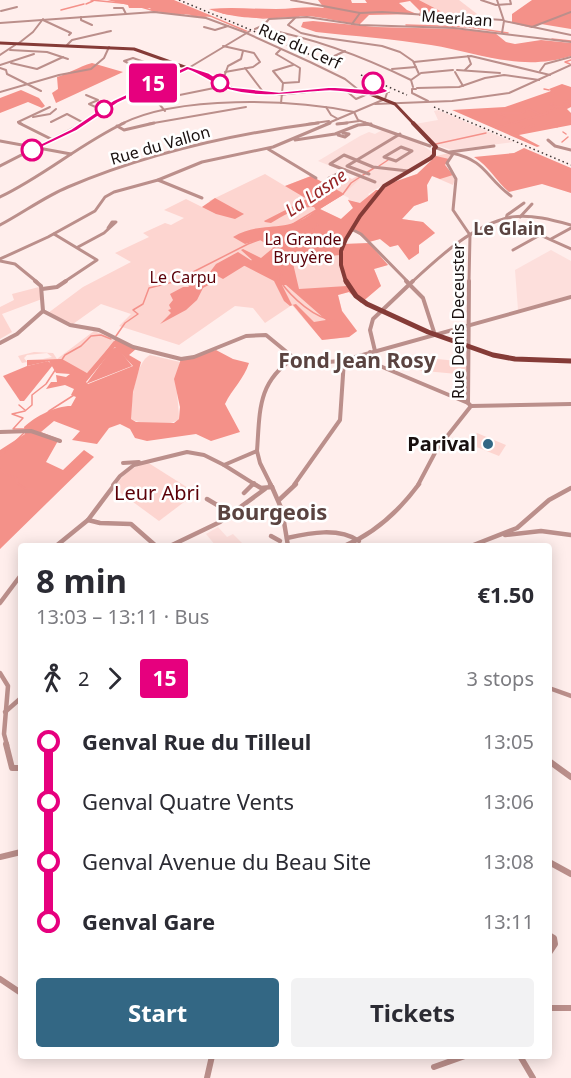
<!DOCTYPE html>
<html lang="en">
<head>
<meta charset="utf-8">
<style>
  body { margin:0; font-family:"Noto Sans",sans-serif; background:#f2f2f3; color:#2b2b33; height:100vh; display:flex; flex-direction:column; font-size:22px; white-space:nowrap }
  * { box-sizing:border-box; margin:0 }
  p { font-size:20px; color:#7c7c81 }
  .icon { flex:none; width:33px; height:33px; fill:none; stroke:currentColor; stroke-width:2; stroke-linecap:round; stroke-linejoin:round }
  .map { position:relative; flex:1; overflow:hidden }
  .details { position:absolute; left:18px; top:543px; width:534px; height:516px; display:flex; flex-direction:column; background:#fff; border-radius:6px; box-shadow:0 3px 15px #0003 }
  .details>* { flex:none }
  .badge { padding:0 12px; border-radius:4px; font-size:21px; line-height:39px }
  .map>.badge { position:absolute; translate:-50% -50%; box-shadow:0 0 0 3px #fff }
  .legs { display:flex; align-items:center; gap:9px; height:66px; padding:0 18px; font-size:20px }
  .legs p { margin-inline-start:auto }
  .summary { display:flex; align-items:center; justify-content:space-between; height:102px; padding:0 18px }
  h1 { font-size:33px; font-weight:700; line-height:45px }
  .action { display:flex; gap:12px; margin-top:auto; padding:12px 18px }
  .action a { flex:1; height:69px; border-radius:6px; background:#336784; color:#fff; font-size:24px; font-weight:700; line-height:69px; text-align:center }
  .action a+a { background:#f2f2f3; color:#2b2b33 }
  ul { padding:0 18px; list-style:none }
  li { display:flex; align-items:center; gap:21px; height:60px; font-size:22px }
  li i { display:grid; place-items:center; width:9px; height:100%; margin:0 8px; background:currentColor }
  li i::after { content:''; width:15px; height:15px; margin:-8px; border:4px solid; border-radius:50%; background:#fff }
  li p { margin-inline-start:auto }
  li:first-child i { background:linear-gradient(#0000 50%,currentColor 0) }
  li:last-child i { background:linear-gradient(currentColor 50%,#0000 0) }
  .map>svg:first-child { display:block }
</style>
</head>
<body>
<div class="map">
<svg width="571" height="1078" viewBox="0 0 571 1078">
  <rect width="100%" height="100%" fill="#ffeeec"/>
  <!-- built -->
  <g fill="#fddfdc">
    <polygon points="438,110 513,142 452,150 436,145 415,124 438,120 434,111"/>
    <polygon points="384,129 418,142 432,152 433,155 368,194 370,196 360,203 348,200 349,198 343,195 360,178 318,161 360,136 369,132 375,134"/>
    <polygon points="551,250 571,261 571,295 518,310 515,270"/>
    <polygon points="218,527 227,537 233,534 245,546 216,546 206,534"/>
  </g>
  <!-- green -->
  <g fill="#fdd5d0">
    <polygon points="419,0 459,0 481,17 448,15"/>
    <polygon points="449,153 452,155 445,164 455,179 453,185 432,176 427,185 428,201 414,206 402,219 423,222 435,233 419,245 419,253 409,260 398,245 390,247 380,239 369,242 353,230 344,244 369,243 388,265 374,269 381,286 361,303 349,292 338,295 342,311 357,331 349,337 322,340 292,305 265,323 253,308 235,306 179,345 119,326 131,314 101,304 73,324 48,313 83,287 131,262 115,253 149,237 143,233 165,223 171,225 184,218 164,210 186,199 202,207 212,202 209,201 265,174 285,186 311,176 332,187 348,177 352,179 357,176 361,178 344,194 320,209 341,219 353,208 348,200 360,203 376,190 382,190 391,183 417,174 436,156"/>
    <polygon points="39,287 42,299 2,314 12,332 0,339 0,307 14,300 12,294"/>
    <path d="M 94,331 L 116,339 L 87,373 C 68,363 64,360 43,359 L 52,357 L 47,353 L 27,355 L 24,358 L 27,362 L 22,363 L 18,356 L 34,352 L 53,353 L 57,359 Z"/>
    <path d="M 150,355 L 180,362 C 173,382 179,400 179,419 C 168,428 143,425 131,419 C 131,403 135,362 150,355 Z"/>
    <polygon points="416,357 468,362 468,375 414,370"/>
    <polygon points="477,433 506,445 499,456 469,444"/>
    <path d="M 147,462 L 196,493 L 159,521 L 114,488 C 123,474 132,467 147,462 Z"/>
  </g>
  <!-- forest -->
  <g fill="#f49189" fill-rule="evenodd">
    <polygon points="107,0 174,0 248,31 246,32 211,17 152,11 150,8 129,8 128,5"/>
    <path d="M 318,0 L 351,0 L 352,3 L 367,3 L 365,0 L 419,0 L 448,15 L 465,17 L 419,16 L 420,11 L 410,1 L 399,3 L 407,10 L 417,14 L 369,15 L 360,24 C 340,23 320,15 300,16 C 269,18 239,21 209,9 C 232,7 253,9 276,9 C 293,9 308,6 324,8 Z"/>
    <polygon points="532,0 571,0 571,29 541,24 532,28 512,23 512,14"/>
    <path d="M 92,63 L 123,72 L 56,103 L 52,93 L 58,89 L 57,77 C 70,73 78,67 92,63 Z"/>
    <polygon points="562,84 571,87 571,107 567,109 571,113 571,125 519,135 540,146 537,147 452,110 505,107 551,91 549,89"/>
    <polygon points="21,90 39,98 45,106 42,108 28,102 0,113 0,98"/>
    <path d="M 524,148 L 571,168 L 571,193 L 542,184 L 509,192 C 496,181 489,166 474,157 L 514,153 Z"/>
    <path d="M 436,156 L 449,159 L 445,165 L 453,175 L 440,179 L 432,176 L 427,185 L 428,201 L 414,206 L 402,219 L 423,222 L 435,233 L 419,245 L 419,253 L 409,260 L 398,245 L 390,247 L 380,239 L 369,242 L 353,230 L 344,244 L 369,243 L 388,265 L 374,269 L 381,286 L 361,303 L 349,292 L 338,295 L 342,311 L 357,331 L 349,337 L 322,340 L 293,305 L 290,306 L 284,301 L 274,281 L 243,265 L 252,260 L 241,250 L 243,249 L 261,258 L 273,248 L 260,240 L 245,244 L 233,237 C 262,219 286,236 316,210 L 314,207 C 299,206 282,216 271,223 L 265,222 L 264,221 L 307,199 L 285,186 L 311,176 L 341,192 L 344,194 L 320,209 L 341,219 L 353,208 L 348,200 L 360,203 L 376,190 L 382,190 L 391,183 L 417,174 ZM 341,255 L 347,286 L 299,289 L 292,259 ZM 282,285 L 286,285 L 326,320 L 314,322 L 296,304 L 292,305 Z"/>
    <polygon points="215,198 244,214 235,219 216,214 202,207"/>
    <path d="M 116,339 L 136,349 L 129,355 L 141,362 L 133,392 L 131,419 L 136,422 L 174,423 L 179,419 L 180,407 L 174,379 L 181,359 L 216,350 L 233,359 L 249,363 C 244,379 232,389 225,404 L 240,432 L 211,441 L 196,434 L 147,441 L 135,438 L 130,429 L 120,424 L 109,428 L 97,444 L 72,440 L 80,431 L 54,421 L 41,432 L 59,439 L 46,462 L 63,470 L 84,450 L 94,457 L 0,549 L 0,450 L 25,434 L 24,427 C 36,416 55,406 71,406 L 76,397 L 71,395 L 74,389 L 65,385 L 46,389 L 51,382 L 57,382 L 56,375 L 66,377 L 70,374 L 56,373 L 49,361 L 27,366 L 27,360 L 62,359 L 87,373 ZM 115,347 L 133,366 L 88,384 L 86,382 Z"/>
  </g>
  <!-- water -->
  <g fill="#f4918a">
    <path d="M 313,21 L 376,27 L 456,29 L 495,33 L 506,42 L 515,44 L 541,40 L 571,43 L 571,56 C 521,72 480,53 431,45 C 393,39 354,36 316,32 L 301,27 L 303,22 Z"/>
    <polygon points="238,252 252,261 223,279 210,272 216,264"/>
    <polygon points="207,275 216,281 203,288 197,300 186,310 160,324 171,313 168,310 171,309 169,305 173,300 170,294 183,287 189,287 187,284 196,283 202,276"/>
    <polygon points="117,347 132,366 86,384 112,349"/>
    <polygon points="48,361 53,365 24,401 20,401 3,376 27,366"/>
  </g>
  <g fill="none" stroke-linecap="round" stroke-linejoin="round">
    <!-- stream -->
    <g stroke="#f4918a" stroke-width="1.5">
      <polyline points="91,0 131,4 158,12 184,14"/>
      <polyline points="86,4 93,1"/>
      <polyline points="61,10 84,4"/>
      <polyline points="223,13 263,18 299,16"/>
      <polyline points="191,15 206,17"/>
      <polyline points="406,25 468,27 508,33"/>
      <polyline points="552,39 571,41"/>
      <polyline points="570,64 565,62 571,60"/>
      <polyline points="544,89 549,90"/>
      <polyline points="551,91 554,94"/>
      <polyline points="553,103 550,104 558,108"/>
      <polyline points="552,122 557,127"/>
      <polyline points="509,123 508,120 503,120 505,116 497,113 522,113 529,109 541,115"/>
      <polyline points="496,128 545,114 552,110 553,106 567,107 569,105 564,102 571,99"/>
      <polyline points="524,132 520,128 534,126 533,124"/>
      <polyline points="563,132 566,134"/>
      <polyline points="562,142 568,137"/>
      <polyline points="436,144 486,133"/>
      <polyline points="379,166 388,160"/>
      <polyline points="363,175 374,168"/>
      <polyline points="281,252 297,256 306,264"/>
      <polyline points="279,280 278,278 282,275 279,268 281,266 279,254 290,243 318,227 317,223"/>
      <path d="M 280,281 C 292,298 315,319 336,321"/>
      <polyline points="116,336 125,323 138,314 133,310 143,304 149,288 185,279 193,272 248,244 278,233 343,194 351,183 360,177"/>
      <polyline points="19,405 25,410"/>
      <polyline points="47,421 44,417 49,411 74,395 114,342"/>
      <polyline points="25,429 13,429 23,418 12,414 25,411 32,405 32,395 46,384 65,355 81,346 91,336 101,335 111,339"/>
      <polyline points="0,456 25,432"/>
      <polyline points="0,469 5,474 17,478 17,483 26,489"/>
      <polyline points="28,489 34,489"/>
    </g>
    <!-- minor-far4 -->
    <g stroke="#bb8f8b" stroke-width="2">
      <polyline points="291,0 360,13 352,24"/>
      <polyline points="481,0 496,5 511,4 510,0"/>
      <polyline points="497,0 504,21 502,33"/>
      <polyline points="114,8 123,8 126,14"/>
      <polyline points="1,11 17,7"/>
      <polyline points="360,13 382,12 503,20"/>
      <polyline points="81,17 81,20 92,25"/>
      <polyline points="295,18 288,25 301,33 319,37 382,46 400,52 413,61 419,74"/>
      <polyline points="43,20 71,33 69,35"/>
      <polyline points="504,21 571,35"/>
      <polyline points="0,23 154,12 206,18 244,32 310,62 345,79 360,91"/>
      <polyline points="204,27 215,30 228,26"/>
      <polyline points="532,27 571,12"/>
      <path d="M 260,28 C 314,38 362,56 411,80 L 413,87"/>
      <polyline points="255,29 264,25 269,19 307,17 360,25 454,28 571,42"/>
      <polyline points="19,43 33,32 43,19"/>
      <polyline points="67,45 72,40 111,31 106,32"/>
      <polyline points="223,46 254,53 260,62 253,67 225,72"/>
      <polyline points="281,49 276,54 300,68 299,82 283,83"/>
      <polyline points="10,50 47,52 68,59"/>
      <polyline points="0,55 15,45"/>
      <polyline points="330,58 345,51"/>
      <polyline points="414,62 471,56 550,75"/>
      <polyline points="11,63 37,69 63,57"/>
      <polyline points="0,65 34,54"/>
      <polyline points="0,68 6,70 7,74 41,91"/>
      <polyline points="245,68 264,93"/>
      <polyline points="392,69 416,67"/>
      <polyline points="457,70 500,73"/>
      <polyline points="465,70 471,64 468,56"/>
      <polyline points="540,71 545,64 571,57"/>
      <polyline points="455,72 463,86"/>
      <polyline points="150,74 124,61 133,58 158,67"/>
      <polyline points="129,77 151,84"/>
      <polyline points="161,80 150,74 169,61"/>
      <polyline points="411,80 421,73 453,70"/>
      <polyline points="217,81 224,77 228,66 241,59 243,51"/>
      <polyline points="417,88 459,87 485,78 504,75 539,80"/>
      <polyline points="344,89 356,99 370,93"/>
      <polyline points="416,89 412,89 412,93 428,101"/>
      <polyline points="0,92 59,75 91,69 104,58 109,47"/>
      <polyline points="368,93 389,92"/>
      <polyline points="86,95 98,100 89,104 102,110"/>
      <polyline points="155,100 224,86"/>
      <polyline points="281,103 283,83 273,71 293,65"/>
      <polyline points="375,104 452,101 509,93 571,65"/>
      <polyline points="326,107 331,115 338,119"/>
      <polyline points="165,111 154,98 157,87 250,31"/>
      <polyline points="354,112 358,120 369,124"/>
      <polyline points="33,117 50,114 56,109"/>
      <polyline points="18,122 22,124"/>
      <polyline points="18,122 50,107"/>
      <polyline points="51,122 67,114 84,123"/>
      <polyline points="82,124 116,101 172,76"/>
      <path d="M 121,124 C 179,95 291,99 354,112"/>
      <polyline points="148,124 246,107"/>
      <polyline points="307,124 329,121"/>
      <polyline points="326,124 385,99 387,93"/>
      <polyline points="337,124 359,121"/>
    </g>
    <!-- minor-far3 -->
    <g stroke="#bb8f8b" stroke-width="3">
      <polyline points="19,123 53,140"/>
      <polyline points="365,123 430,146"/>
      <polyline points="337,124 347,123"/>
      <polyline points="117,126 124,130 154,123"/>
      <polyline points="338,135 345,137 349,134 343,133"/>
      <polyline points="295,140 335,134 358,125 371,124"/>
      <polyline points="548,140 555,146 571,150"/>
      <polyline points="0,141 71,154"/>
      <polygon points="401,147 412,151 396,161 384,157"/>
      <polyline points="437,148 453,154 447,163 456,179 453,210 470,235"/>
      <polyline points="268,149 316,178"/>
      <polyline points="450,152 494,146"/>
      <path d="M 452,153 C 487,161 485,177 511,196"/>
      <polyline points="0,166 84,123"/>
      <polyline points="369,174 347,166 400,134"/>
      <polyline points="329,178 345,170"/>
      <polyline points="158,180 202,198"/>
      <polyline points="375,182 330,164 344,155 373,167 408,171"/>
      <path d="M 0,197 C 44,176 80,144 124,123"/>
      <polyline points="520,217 532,204"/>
      <polyline points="506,219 507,215 524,203"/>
      <path d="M 0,225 C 23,213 44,197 68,187 C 148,153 232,134 318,123"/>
      <polyline points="353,230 361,234 408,282"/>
      <polyline points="54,234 97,260 64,282"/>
      <polyline points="551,239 571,228"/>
      <polyline points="78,247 104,233 116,222 112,222 108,228"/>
      <polyline points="513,250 540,235 571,249"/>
      <polyline points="0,259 48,237 95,211 105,197 114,192 158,180 202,162 273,147 330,123"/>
      <polyline points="0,261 15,264 37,282"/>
      <path d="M 412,282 C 439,257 474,224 512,217 C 531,214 553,220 571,225"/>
      <polyline points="469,282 470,235"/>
    </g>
    <!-- minor-far2 -->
    <g stroke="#bb8f8b" stroke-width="4">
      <polyline points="35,281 41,286 43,311"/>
      <polyline points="406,281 423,298 434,332"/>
      <polyline points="469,281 468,403 471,406"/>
      <polyline points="42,289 57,287 66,281"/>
      <path d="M 43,311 L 70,325 L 99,330 L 133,347 L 181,359 L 194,357 L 246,336 L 266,335 L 294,358 C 257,382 260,411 257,451"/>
      <polyline points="0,343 17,334 43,311"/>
      <polyline points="375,351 370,330 373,319 413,281"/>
      <polyline points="370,352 380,366 468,403"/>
      <polyline points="294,358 313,363 341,361 571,297"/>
      <polyline points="471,406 571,404"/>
      <polyline points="0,432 31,431 60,441"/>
      <polyline points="123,463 139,462"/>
      <polyline points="113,485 120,476 134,465 187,452 204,455 224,465"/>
      <polyline points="252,485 254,483"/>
      <polyline points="256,485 224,465 257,451 260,463 271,485"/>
      <polyline points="294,485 340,420 344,360"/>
      <polyline points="418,485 437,449 471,406"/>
    </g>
    <!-- minor-far1 -->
    <g stroke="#bb8f8b" stroke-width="4.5">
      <polyline points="254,484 261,488 272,487"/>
      <polyline points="270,484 272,487"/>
      <polyline points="272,487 282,510 288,546"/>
      <polyline points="244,493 253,484"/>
      <polyline points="207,499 234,515"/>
      <polyline points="279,500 296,484"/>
      <polyline points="88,520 100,523 131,524 156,546"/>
      <polyline points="505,535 541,531 571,535"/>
      <polyline points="271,536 280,541"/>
      <path d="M 287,538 C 310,533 338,527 359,541"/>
      <polyline points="56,546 88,520 115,484"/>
      <polyline points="170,546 220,522 265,489"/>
      <path d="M 344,546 C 376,533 399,511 419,484"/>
      <polyline points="471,546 517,528 549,500 571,488"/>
      <polyline points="0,603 21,575"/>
      <polyline points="0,673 8,686 4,734 7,745"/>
      <polyline points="549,688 571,696"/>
      <polyline points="5,712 21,698"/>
    </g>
    <!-- minor -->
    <g stroke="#bb8f8b" stroke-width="6">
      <polyline points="6,744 12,768 21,768"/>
      <polyline points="549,761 571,777"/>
      <polyline points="0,857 21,852"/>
      <polyline points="549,862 571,874"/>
      <polyline points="549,935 554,938 555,944 549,953"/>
      <polyline points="0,979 21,993"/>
      <polyline points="549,1008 571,1008"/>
      <polyline points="520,1056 533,1078"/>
      <polyline points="434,1067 465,1056"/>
      <polyline points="207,1078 212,1056"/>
    </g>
    <!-- major-far2 -->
    <polyline stroke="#853b37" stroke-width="3" points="0,43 134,49 207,75 224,86 237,90 282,94 331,89 365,92 395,104 414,124"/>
    <!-- major-far1 -->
    <g stroke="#853b37" stroke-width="4">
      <polyline points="413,123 436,147 434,149"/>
      <polyline points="346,282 341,265 341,251 346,239 360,216 384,186 431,158 434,155 434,149"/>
    </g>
    <!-- major -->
    <polyline stroke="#853b37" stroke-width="5" points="346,281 356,296 367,304 428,332 493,355 515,359 571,361"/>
    <!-- rail -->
    <g stroke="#423837" stroke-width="1.5" stroke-dasharray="1.5 3" stroke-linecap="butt">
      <polyline points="179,0 323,60"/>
      <polyline points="361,75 407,95"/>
      <polyline points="434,107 571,165"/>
    </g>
  </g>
  <!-- line-1 -->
  <path fill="#e6007e" stroke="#fff" stroke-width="1.5" d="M 187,66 L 209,73 L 231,87 L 279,92 L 331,87 L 379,90 L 371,85 L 373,82 L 389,91 C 372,100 349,91 330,91 C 296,92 263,100 229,90 C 216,86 202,75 188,70 L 118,103 L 76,131 L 34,151 L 28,150 L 71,129 L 114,100 Z"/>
  <!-- markers -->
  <g fill="#fff" stroke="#e6007e" stroke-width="3">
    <circle cx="220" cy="83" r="8"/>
    <circle cx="373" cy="83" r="10"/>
    <circle cx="104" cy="109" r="8"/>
    <circle cx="32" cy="150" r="10"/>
  </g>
  <circle fill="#336784" stroke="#fff" stroke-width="2" cx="488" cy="444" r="6"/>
  <g text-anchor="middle" stroke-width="5" stroke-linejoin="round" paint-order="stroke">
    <!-- far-street labels -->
    <g font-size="16" fill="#19100f" stroke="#fff">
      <text transform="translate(457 18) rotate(4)" y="6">Meerlaan</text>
      <text transform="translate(300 46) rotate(24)" y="6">Rue du Cerf</text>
      <text transform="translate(160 145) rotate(-16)" y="6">Rue du Vallon</text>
      <text transform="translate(458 321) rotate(-90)" y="6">Rue Denis Deceuster</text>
    </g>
    <!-- far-park labels -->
    <g font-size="16" fill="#5b0008" stroke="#fff">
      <text x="303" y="245">La Grande<tspan x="303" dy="18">Bruyère</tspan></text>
      <text x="183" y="283">Le Carpu</text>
    </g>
    <!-- far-water labels -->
    <g font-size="18" font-style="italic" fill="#972526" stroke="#fff">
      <text transform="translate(316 193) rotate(-34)" y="6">La Lasne</text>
    </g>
    <!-- far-neighbourhood labels -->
    <g font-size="18" font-weight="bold" fill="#5a4340" stroke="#fff">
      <text x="509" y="235">Le Glain</text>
    </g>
    <!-- poi labels -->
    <g font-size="20" font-weight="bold" fill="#19100f" stroke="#fff" text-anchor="end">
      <text x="476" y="451">Parival</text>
    </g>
    <!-- park labels -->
    <g font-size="20" fill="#5b0008" stroke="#fff">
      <text x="157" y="500">Leur Abri</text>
    </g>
    <!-- neighbourhood labels -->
    <g font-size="21" font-weight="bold" fill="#5a4340" stroke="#fff">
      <text x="357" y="368">Fond Jean Rosy</text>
    </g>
    <!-- quarter labels -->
    <g font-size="22" font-weight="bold" fill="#5a4340" stroke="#fff">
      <text x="272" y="520">Bourgeois</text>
    </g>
  </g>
</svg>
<b class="badge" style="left:153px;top:83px;background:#e6007e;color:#fff">15</b>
<section class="details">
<div class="summary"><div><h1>8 min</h1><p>13:03 – 13:11 · Bus</p></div><b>€1.50</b></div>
<div class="legs"><svg class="icon" aria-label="walk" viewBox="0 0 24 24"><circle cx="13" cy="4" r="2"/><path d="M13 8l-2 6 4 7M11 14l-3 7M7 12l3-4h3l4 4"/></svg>2<svg class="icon" aria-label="forward" viewBox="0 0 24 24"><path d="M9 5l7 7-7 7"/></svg><b class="badge" style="background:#e6007e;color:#fff">15</b><p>3 stops</p></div>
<ul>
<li><i style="color:#e6007e"></i><b>Genval Rue du Tilleul</b><p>13:05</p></li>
<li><i style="color:#e6007e"></i><span>Genval Quatre Vents</span><p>13:06</p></li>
<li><i style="color:#e6007e"></i><span>Genval Avenue du Beau Site</span><p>13:08</p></li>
<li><i style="color:#e6007e"></i><b>Genval Gare</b><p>13:11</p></li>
</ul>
<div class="action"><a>Start</a><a>Tickets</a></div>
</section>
</div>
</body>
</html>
